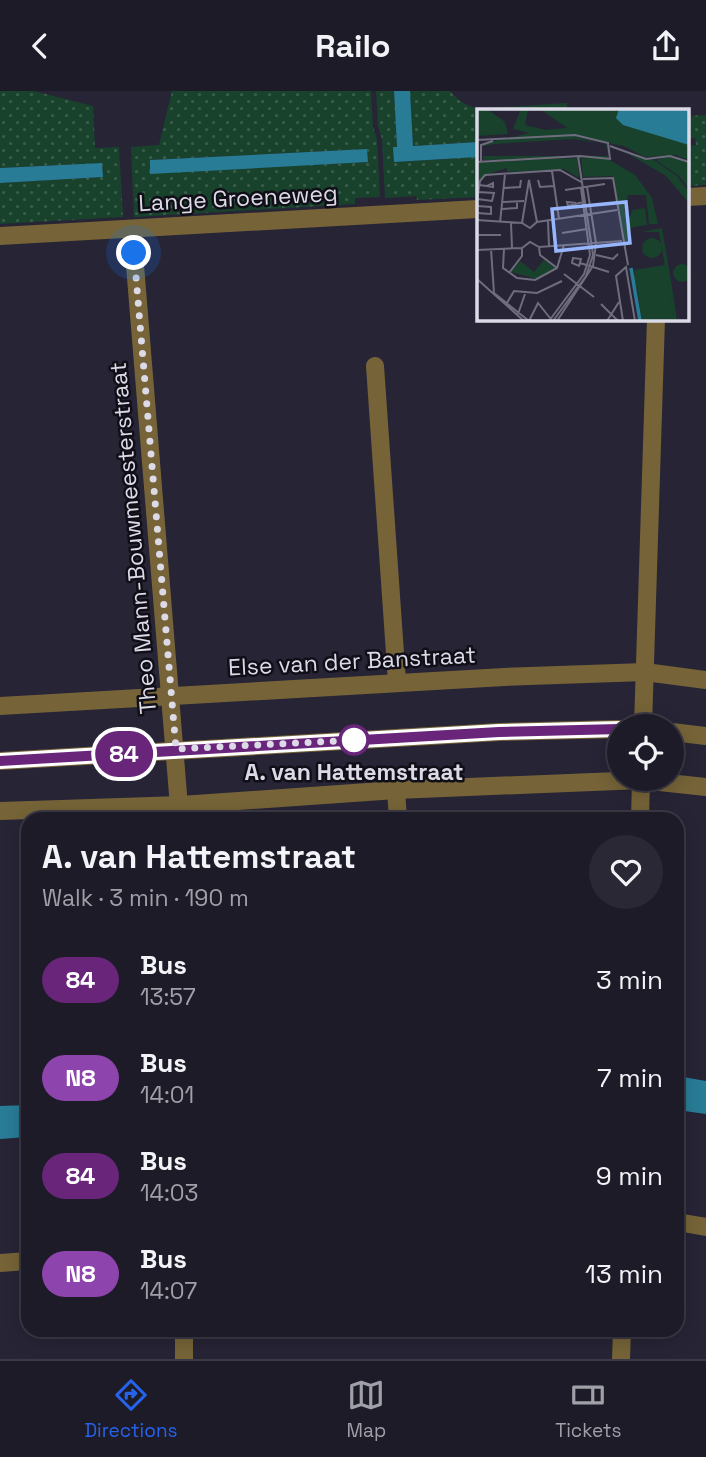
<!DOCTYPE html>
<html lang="en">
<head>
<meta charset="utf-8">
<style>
  body { margin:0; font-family:"Space Grotesk",sans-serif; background:#2a2834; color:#f1f3f6; height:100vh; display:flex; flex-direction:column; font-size:26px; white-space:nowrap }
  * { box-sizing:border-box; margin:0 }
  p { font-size:23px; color:#a0a1a8 }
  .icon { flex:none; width:38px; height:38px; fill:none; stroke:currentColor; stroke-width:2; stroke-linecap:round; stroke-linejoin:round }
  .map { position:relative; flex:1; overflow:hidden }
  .sheet { position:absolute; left:21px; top:721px; width:663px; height:525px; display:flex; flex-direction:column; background:#1d1b28; border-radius:21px; box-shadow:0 4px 18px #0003,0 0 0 2px #3b3945 }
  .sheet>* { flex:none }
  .badge { padding:0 14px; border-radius:23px; font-size:24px; line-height:46px }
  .controls { position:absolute; left:607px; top:623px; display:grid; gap:14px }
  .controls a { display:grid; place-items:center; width:77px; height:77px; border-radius:50%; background:#1d1b28; box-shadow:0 4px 18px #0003,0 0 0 2px #3b3945; font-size:35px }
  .you { position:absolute; width:35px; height:35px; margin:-18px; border:5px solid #fff; border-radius:50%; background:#1a73e8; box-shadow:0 0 0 10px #1a73e833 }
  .map>.badge { position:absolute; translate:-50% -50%; box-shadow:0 0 0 4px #fff }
  .round { display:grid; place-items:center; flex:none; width:74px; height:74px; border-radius:37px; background:#2a2834 }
  .headline { display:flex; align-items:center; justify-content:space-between; height:119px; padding:0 21px }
  h1 { font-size:33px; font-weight:800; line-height:52px }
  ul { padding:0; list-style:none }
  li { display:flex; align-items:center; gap:21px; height:98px; padding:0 21px }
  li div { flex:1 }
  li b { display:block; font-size:26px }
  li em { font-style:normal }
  li .badge { min-width:77px; font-weight:700; text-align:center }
  header { display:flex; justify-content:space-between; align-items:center; height:91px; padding:0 21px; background:#1d1b28; font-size:32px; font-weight:800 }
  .dock { display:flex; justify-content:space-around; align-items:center; height:98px; border-top:2px solid #3b3945; background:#1d1b28; font-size:19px; color:#a0a1a8 }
  .dock a { display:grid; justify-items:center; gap:4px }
  .dock .selected { color:#2563eb }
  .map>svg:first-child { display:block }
</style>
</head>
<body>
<header><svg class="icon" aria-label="back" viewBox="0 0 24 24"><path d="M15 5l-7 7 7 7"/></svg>Railo<svg class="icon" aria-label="share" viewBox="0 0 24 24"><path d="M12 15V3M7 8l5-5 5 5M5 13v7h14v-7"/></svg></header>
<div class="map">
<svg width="706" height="1268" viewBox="0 0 706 1268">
  <defs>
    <pattern id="grass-dots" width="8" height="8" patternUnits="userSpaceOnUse" patternTransform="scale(1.75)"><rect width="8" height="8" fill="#18422c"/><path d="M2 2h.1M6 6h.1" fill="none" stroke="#395d4b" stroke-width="1.8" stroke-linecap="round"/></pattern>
  </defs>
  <rect width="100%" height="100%" fill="#272436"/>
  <!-- grass -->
  <g fill="url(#grass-dots)" fill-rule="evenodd">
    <polygon points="0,0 34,0 93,15 95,57 119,56 123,126 0,133 0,92 103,86 102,72 0,77"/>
    <path d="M 172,0 L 371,0 L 373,36 L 377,48 L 380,106 L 355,107 L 355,113 L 134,126 L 131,56 L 159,54 ZM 367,58 L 368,71 L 150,82 L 150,69 Z"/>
    <polygon points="376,0 394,0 397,56 394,71 478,66 478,106 417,109 416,105 385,107 382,48 378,35"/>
    <path d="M 410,0 L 450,0 C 458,10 467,15 479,18 L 567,12 L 567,19 L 478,19 L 478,51 L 413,55 Z"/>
    <polygon points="706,24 706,94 687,95 687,55 696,54 695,47 687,48 687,25"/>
  </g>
  <!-- water -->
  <g fill="#297c96">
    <polygon points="394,0 410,0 413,55 478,51 478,66 394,71 393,56 397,56"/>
    <polygon points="367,58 368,71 150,83 150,69"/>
    <polygon points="102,72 103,86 0,92 0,77"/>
    <polygon points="677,985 706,990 706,1023 677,1019"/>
    <polygon points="28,1014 28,1046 0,1048 0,1015"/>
  </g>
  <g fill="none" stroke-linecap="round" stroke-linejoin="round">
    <!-- minor -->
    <g stroke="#766438" stroke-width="18">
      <polyline points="687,106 706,105"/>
      <polyline points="0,145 478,118"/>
      <polyline points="134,162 180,728"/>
      <polyline points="375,275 397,591"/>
      <polyline points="0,615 504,586 645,581 706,589"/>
      <polyline points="643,635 656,228"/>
      <polyline points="672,641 706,645"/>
      <polyline points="0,670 499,641 620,638"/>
      <polyline points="396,699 398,728"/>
      <polyline points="0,720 181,714 396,699 641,689 706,696"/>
      <polyline points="640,728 641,688"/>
      <polyline points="677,1131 706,1136"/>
      <polyline points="0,1172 28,1170"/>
      <polyline points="184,1239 184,1268"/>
      <polyline points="621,1268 622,1239"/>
    </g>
  </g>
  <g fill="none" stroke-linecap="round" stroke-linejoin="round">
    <!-- line casing -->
    <g stroke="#fff" stroke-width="16">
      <polyline id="line" points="0,670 499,641 620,638"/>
    </g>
    <!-- line -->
    <use href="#line" stroke="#68257a" stroke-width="10"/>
    <!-- walk -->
    <polyline stroke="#dcdae7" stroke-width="7" stroke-dasharray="0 12.6" points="134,162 176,658 358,649 354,649"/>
  </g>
  <!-- markers -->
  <circle fill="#fff" stroke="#68257a" stroke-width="3.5" cx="354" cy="649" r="14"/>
  <g text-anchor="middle" stroke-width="5" stroke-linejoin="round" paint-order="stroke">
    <!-- street labels -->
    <g font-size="23" fill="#dcdae7" stroke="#100f17">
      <text transform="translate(238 107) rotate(-3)" y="8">Lange Groeneweg</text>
      <text transform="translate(133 447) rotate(-95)" y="8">Theo Mann-Bouwmeesterstraat</text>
      <text transform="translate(352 570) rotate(-3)" y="8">Else van der Banstraat</text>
    </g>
    <!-- stop labels -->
    <g font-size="23" font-weight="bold" fill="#dcdae7" stroke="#100f17">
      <text x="354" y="689">A. van Hattemstraat</text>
    </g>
  </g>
  <!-- overview -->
  <g transform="translate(477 18)">
    <rect width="212" height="212" fill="#272436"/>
    <path d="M 0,0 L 10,0 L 28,13 L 31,25 L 0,27 ZM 44,0 L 51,0 L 48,16 L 69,21 L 90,19 L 63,0 L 212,3 L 212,51 L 198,46 L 168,48 L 147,37 L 93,27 L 131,36 L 131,49 L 6,51 L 6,35 L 52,24 L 36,20 ZM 96,30 L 129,35 L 131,47 L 6,47 L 6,37 L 17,35 ZM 150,44 L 177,51 L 200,67 L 212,83 L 212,94 L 189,67 ZM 192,47 L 212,54 L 212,80 L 202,67 L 179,51 ZM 100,48 L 102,69 L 87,60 L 30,63 L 30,59 L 7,66 L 1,73 L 1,54 ZM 104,49 L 131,50 L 158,66 L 175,89 L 181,115 L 172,115 L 169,86 L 151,86 L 147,102 L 153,108 L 155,101 L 168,99 L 170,116 L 152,119 L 152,135 L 148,135 L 136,67 L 106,68 ZM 67,151 L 78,159 L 60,170 L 34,163 L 43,152 L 57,163 ZM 188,156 L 197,209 L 165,212 L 157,161 Z" fill="#18422c" fill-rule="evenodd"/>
    <path d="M 82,0 L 129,20 L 131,25 L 96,20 ZM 185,119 L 195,178 L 200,212 L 177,212 L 197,208 L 182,123 L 164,123 Z" fill="#18422c"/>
    <path d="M165 139a10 10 0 1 1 20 0a10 10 0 1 1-20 0ZM196 164a9 9 0 1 1 18 0a9 9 0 1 1-18 0ZM172 168a10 10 0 1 1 20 0a10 10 0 1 1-20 0ZM156 171a10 10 0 1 1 20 0a10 10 0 1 1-20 0ZM177 199a10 10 0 1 1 20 0a10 10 0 1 1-20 0ZM162 201a9 9 0 1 1 18 0a9 9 0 1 1-18 0Z" fill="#18422c"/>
    <path d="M 142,0 L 212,0 L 212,36 L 146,16 L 139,9 Z" fill="#297c96"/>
    <path fill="none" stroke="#297c96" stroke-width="3.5" d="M 154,159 L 163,212"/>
    <path fill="none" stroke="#6f6d7d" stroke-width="2" d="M 0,31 L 98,26 L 131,34 L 133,50 L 103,47 L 0,53M 133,37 L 169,50 L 193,47 L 212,53M 4,52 L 4,36 L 16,32M 75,62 L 82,110M 106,70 L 136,69 L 151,156M 61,71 L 63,78 L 77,77M 2,76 L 10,77 L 16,78 L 16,74 L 10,77M 27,79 L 43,78 L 44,71M 88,81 L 128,75M 0,90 L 15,92 L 17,84 L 1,83M 0,92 L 3,72 L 8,66 L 83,61 L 104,73M 26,93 L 47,92M 99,94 L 90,93 L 91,97 L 106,93M 0,97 L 14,98 L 14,105 L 0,104M 25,100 L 40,99 L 40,92M 0,111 L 45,114 L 53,119 L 60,113 L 140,101M 71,112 L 72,137M 23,114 L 28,65M 34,114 L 35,139M 45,114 L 52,71 L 60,113M 85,124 L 110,120M 0,126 L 24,126M 62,138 L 63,146 L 80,159M 14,140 L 17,184M 27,140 L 26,159 L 40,169 L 58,171 L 80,159 L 87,136M 0,141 L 45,139 L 53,133 L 62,138 L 145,132M 119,146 L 136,150 L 141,145M 96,149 L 104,150 L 102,157 L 95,154 ZM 103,154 L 132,163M 32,164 L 45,147 L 45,139M 87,165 L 117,188M 0,170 L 47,212M 17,184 L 52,212M 30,194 L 37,182 L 60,184 L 85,172M 124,195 L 141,212M 41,205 L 48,185M 52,212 L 61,194 L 73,209M 72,212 L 107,165 L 113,146 L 104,79M 76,212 L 109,167 L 116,146 L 101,47M 80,212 L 116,157 L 119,134 L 110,78M 130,212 L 142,193M 146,212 L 139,167 L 149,158 L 158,212"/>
    <path fill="#97b6fd" fill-opacity="0.15" stroke="#97b6fd" stroke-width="3.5" d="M 149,93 L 153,134 L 79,142 L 75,100 Z"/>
    <rect width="212" height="212" fill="none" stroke="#dcdae7" stroke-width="3.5"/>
  </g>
</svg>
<div class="controls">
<a><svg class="icon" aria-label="locate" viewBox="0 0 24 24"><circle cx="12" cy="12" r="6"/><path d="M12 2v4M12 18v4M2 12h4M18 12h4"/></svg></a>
</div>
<div class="you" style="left:134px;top:162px"></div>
<b class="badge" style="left:124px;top:663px;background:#68257a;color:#fff">84</b>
<section class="sheet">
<div class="headline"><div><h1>A. van Hattemstraat</h1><p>Walk · 3 min · 190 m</p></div><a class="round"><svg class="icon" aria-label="heart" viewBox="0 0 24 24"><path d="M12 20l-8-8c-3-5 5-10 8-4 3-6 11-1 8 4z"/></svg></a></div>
<ul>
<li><span class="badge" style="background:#68257a;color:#fff">84</span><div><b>Bus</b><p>13:57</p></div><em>3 min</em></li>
<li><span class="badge" style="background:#8e44ad;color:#fff">N8</span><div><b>Bus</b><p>14:01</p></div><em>7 min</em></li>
<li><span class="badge" style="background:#68257a;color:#fff">84</span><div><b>Bus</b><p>14:03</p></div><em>9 min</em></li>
<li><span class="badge" style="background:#8e44ad;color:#fff">N8</span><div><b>Bus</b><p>14:07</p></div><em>13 min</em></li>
</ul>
</section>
</div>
<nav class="dock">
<a class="selected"><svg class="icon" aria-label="directions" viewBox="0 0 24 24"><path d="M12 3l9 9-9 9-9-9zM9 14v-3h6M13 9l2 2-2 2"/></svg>Directions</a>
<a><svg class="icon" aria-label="map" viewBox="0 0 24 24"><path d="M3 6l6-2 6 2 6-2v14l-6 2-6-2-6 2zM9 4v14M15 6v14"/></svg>Map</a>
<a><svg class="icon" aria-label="tickets" viewBox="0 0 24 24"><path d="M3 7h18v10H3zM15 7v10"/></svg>Tickets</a>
</nav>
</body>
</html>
